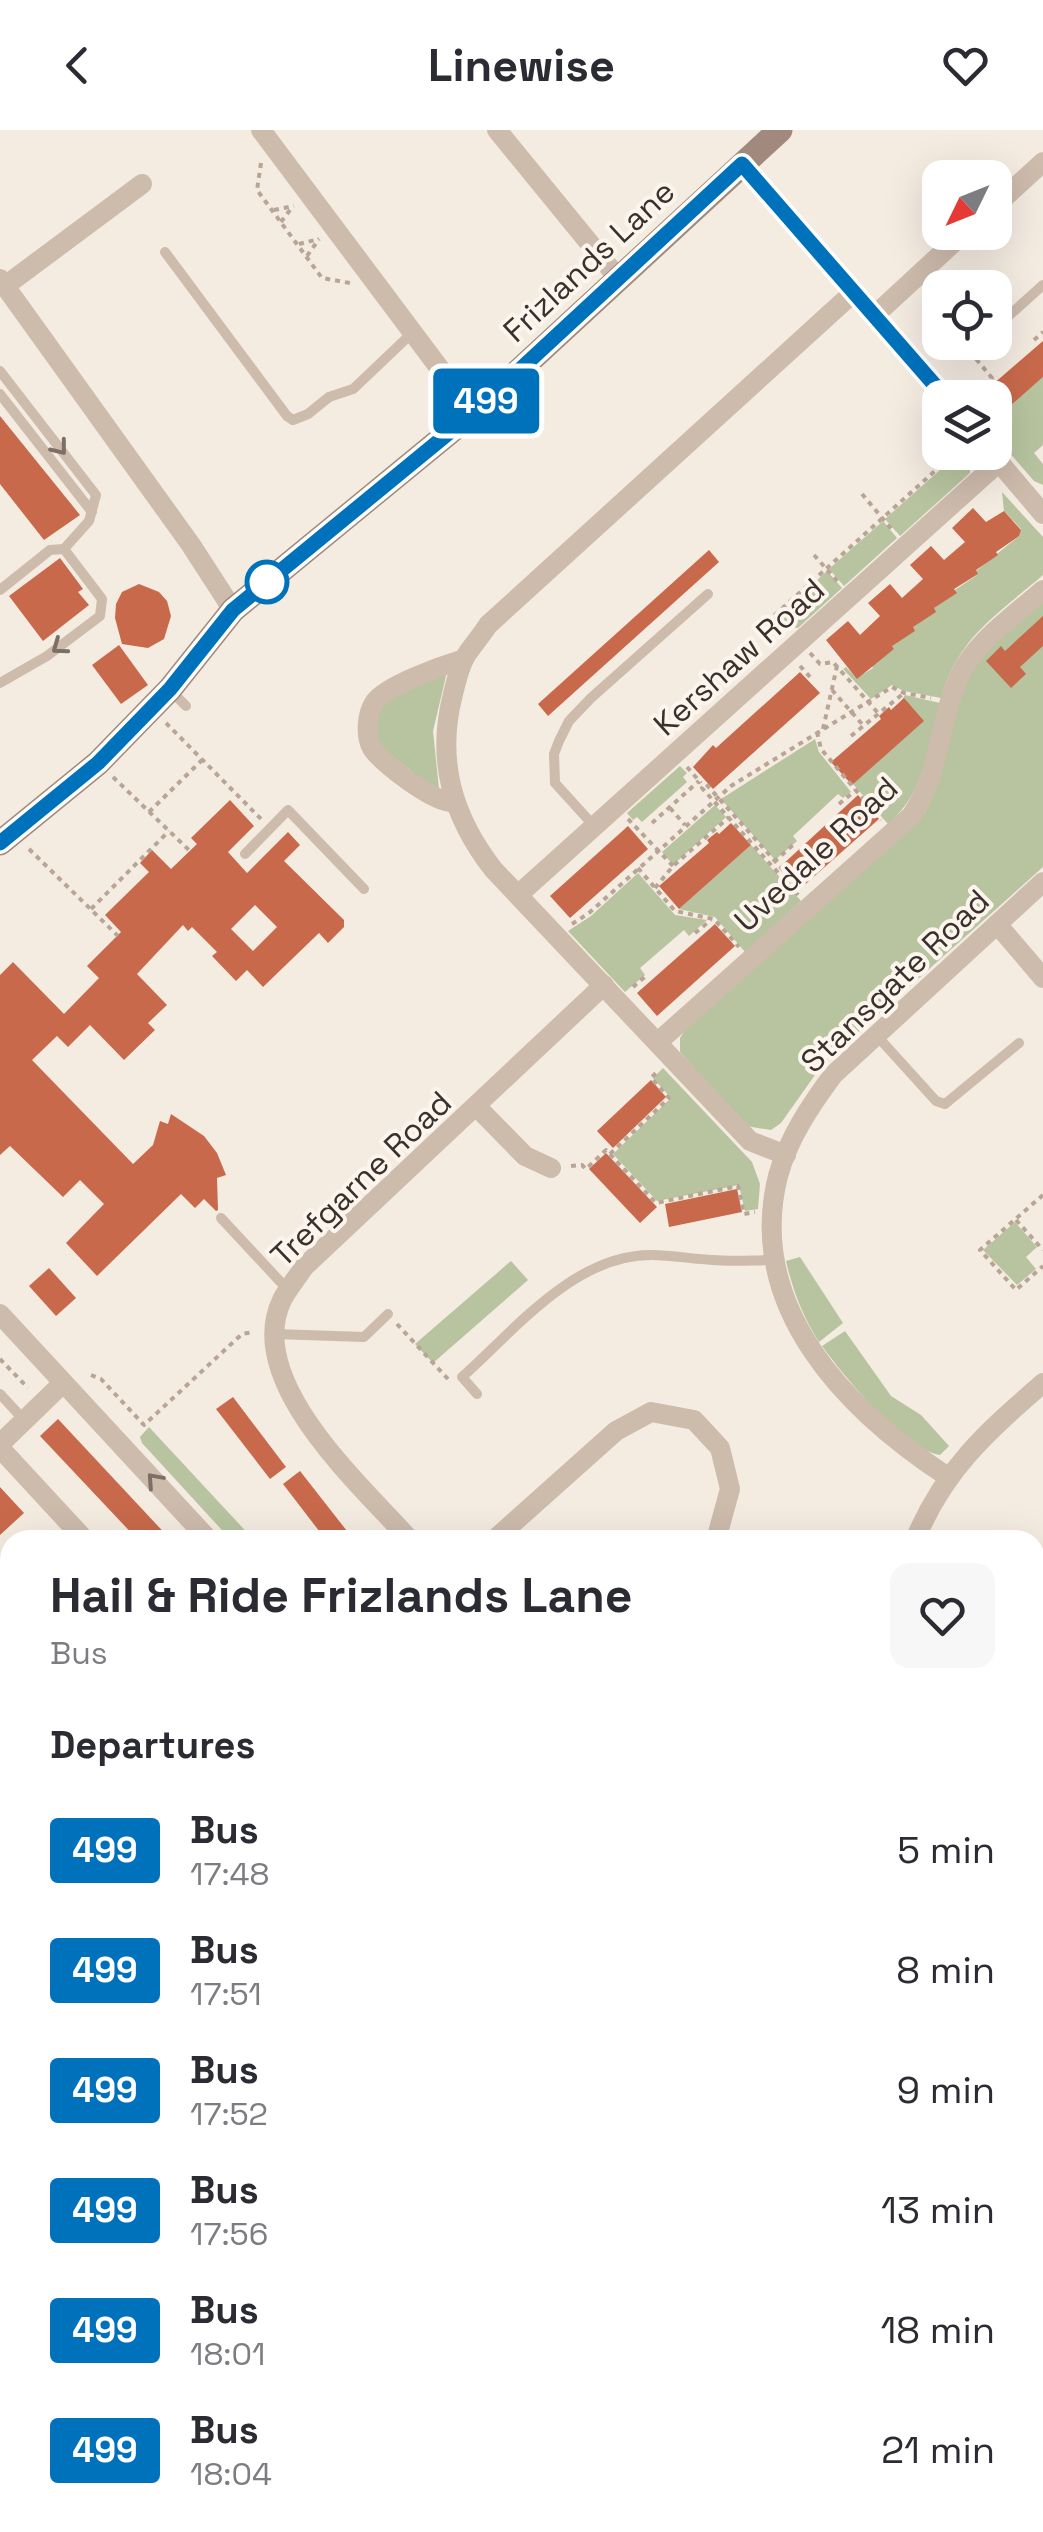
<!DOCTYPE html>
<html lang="en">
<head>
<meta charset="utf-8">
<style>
  body { margin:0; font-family:"Space Grotesk",sans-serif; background:#f7f7f7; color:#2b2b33; height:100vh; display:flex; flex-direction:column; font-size:38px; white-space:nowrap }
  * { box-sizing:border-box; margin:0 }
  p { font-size:32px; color:#7c7c81 }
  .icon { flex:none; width:55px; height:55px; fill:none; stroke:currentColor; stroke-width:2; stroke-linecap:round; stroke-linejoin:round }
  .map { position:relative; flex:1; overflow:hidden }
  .panel { position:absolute; left:0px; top:1400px; width:1045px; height:1002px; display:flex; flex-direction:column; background:#fff; border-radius:30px 30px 0 0; box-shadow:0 10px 40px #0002 }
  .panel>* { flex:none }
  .badge { padding:0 20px; border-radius:8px; font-size:35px; line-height:65px }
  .needle { width:65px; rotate:227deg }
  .fabs { position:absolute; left:922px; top:30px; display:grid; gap:20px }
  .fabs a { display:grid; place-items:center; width:90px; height:90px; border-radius:20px; background:#fff; box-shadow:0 10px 40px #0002; font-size:50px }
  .map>.badge { position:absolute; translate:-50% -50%; box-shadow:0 0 0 5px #fff }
  h2 { padding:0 50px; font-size:38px; line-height:90px }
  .round { display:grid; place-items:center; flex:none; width:105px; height:105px; border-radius:20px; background:#f7f7f7 }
  .summary { display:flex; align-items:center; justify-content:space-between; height:170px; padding:0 50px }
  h1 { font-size:48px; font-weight:700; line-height:75px }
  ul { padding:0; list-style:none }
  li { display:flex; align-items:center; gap:30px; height:120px; padding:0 50px }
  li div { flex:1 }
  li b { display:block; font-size:38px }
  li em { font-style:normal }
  li .badge { min-width:110px; font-weight:700; text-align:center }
  header { display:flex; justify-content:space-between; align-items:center; height:130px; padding:0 50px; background:#fff; font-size:45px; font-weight:700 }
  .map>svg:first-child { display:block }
</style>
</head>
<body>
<header><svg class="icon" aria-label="back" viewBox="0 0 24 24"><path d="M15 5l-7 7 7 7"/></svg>Linewise<svg class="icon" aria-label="heart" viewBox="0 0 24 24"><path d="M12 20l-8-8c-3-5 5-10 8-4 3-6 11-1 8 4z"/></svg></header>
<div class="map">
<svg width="1043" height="2402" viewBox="0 0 1043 2402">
  <rect width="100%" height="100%" fill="#f4ebe1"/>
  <!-- green -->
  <g fill="#b8c4a0">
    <polygon points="1043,247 1043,315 1034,323 1043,334 1043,355 1034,351 995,306 995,287"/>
    <polygon points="960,322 970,323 970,343 900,406 885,389"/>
    <path d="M 1002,362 L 1043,407 L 1043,445 C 998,484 958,507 941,568 L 904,561 L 892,555 L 871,569 L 843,539 L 846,537 L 857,548 L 873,538 L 871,535 L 894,519 L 892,516 L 940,473 L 956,463 L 955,460 L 977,445 L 976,441 L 1019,406 L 1021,399 L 1004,381 Z"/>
    <polygon points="883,391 897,408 844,456 829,439"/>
    <polygon points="827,441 842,458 798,498 785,497 777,487"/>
    <path d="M 1043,472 L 1043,737 L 822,935 L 781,993 L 771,1000 L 746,996 L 680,922 L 680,908 L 685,900 L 925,683 C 945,640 946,596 963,556 C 977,521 1015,496 1043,472 Z"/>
    <polygon points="441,544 446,546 433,601 439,659 436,660 377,614 377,581 379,575"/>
    <path d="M 905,565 L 940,573 C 928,619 925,662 888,694 L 853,654 Z"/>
    <polygon points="815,609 819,622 851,662 843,668 838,664 793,706 797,711 775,730 721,669"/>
    <polygon points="680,636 687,643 683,647 687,652 642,692 637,687 633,690 627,683"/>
    <polygon points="715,675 726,687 673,735 662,722"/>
    <polygon points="751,715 801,771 745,822 715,787 679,779"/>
    <polygon points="638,743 675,785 707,790 689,806 684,800 640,838 645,845 625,862 568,801 591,786"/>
    <polygon points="663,938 752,1032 760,1054 758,1079 745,1081 739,1055 657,1071 613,1024 671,968 653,948"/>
    <polygon points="1015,1092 1037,1117 1026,1127 1036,1139 1017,1155 983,1120"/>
    <path d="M 800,1127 L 843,1193 L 819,1212 C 803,1187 793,1161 786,1131 Z"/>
    <polygon points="511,1131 528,1150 433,1233 415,1214"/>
    <path d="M 845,1201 L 891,1266 L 921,1285 L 949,1316 L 940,1325 C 904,1320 843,1245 822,1216 Z"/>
    <polygon points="149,1297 254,1410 231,1410 142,1313 140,1307"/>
  </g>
  <!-- building -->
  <g fill="#c8694b" fill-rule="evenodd">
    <polygon points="1043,211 1043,247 995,289 995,268 977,268"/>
    <polygon points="0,286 80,385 44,410 0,354"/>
    <polygon points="973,378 986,392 1004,381 1021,400 1019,406 996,422 998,425 976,440 978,444 954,459 957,463 934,478 936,482 913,497 915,501 892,516 894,519 857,549 826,510 848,491 860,505 880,486 868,473 890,454 902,468 923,449 910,435 931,416 944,430 965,412 952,398"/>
    <polygon points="709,420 719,432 548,586 538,574"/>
    <polygon points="60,428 83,459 78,462 89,475 43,511 9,466"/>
    <polygon points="139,454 159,462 167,471 171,486 164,509 148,518 122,514 115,488 116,474 122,462"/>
    <polygon points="1043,486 1043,516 1020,537 1026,544 1011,558 986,531 1001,516 1005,521"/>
    <polygon points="119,515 148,555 121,574 92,535"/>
    <polygon points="800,542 820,563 713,659 693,637 713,615 716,618"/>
    <polygon points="904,568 924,591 852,655 831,632 881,589 879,586 889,577 891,580"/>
    <polygon points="858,665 879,689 801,758 781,736"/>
    <path d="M 230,670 L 254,696 L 228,722 L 247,743 L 288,702 L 300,715 L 284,731 L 344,790 L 344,797 L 328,813 L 319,803 L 263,857 L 247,840 L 236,851 L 212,826 L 217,822 L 192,797 L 188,801 L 183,795 L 137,844 L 167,875 L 148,893 L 155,900 L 124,930 L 90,895 L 68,917 L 57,906 L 32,930 L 133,1034 L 153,1015 L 160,991 L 168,994 L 171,984 L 204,1006 L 217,1023 L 226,1045 L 217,1048 L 218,1080 L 216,1081 L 204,1069 L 195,1078 L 181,1064 L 97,1146 L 66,1113 L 104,1074 L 80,1050 L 63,1067 L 10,1016 L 0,1025 L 0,845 L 13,832 L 64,884 L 99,848 L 87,836 L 121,802 L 105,785 L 149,742 L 140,733 L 152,720 L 171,739 L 197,714 L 191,708 ZM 255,775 L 277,797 L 253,821 L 231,799 Z"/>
    <polygon points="731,693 751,715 679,779 659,756 709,713 707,710 717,702 719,704"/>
    <polygon points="628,696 648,719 570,788 550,766"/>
    <polygon points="715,794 735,816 657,886 637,863"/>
    <polygon points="651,950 666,967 613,1018 597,1001"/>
    <polygon points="606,1023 657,1077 640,1093 589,1039"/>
    <polygon points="737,1059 742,1082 669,1097 665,1074"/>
    <polygon points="49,1138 76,1168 56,1186 29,1156"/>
    <polygon points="233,1267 286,1337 270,1349 216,1279"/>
    <polygon points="58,1289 171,1410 138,1410 40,1306"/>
    <polygon points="300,1341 354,1410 326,1410 283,1354"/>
    <polygon points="0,1357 24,1383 0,1405"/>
  </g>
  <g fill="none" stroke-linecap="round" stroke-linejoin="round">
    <!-- path -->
    <g stroke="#b9a596" stroke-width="4" stroke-dasharray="5 5" stroke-linecap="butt">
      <polyline points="261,33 257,60 322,148 350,153"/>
      <polyline points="274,80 294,76"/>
      <polyline points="281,92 293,76"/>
      <polyline points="299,114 319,109"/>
      <polyline points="307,126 319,109"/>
      <polyline points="1034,210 1043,202"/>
      <polyline points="969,268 992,248 976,229"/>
      <polyline points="862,364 894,402"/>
      <polyline points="814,425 838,452"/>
      <polyline points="767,492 956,322"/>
      <polyline points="810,523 820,534 833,532 878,583"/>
      <polyline points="800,536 810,547"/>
      <polyline points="832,560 862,594"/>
      <polyline points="166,593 261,689"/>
      <polyline points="823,599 837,536"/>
      <polyline points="817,602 821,619 881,690"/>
      <polyline points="851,606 904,563"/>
      <polyline points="687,637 701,653"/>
      <polyline points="113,647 192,723"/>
      <polyline points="839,674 856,660"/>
      <polyline points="670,678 685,695"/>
      <polyline points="149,682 202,630"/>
      <polyline points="628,689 673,736"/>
      <polyline points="652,693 699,651"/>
      <polyline points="29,719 118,806"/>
      <polyline points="774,732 794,714"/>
      <polyline points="638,738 675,781 714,789 739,817"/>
      <polyline points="655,758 673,736 729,687"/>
      <polyline points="798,765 702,658 706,654 800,759"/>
      <polyline points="91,779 169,701"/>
      <polyline points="572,794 589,783 731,656 892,557 904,563 931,568"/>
      <polyline points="695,803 711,790"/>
      <polyline points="633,857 648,844"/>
      <polyline points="610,1024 669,968 651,948 659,940"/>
      <polyline points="571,1036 582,1035 586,1039 606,1020 656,1073 738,1056 744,1084 755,1082"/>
      <polyline points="1043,1065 980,1120 1016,1160 1043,1136"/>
      <polyline points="1016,1090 1043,1120"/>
      <polyline points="397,1194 448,1249"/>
      <polyline points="0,1229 28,1258"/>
      <polyline points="91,1245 101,1249 144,1295 242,1204 254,1202"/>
      <polyline points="0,1624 4,1627 10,1621"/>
      <polyline points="0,1636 10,1654"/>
      <polyline points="0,1663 10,1659"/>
      <polyline points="0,1758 10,1769"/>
      <polyline points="0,1780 10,1770"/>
      <polyline points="0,1915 10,1934"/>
      <polyline points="0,1983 10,1997"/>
    </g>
    <!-- lane -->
    <g stroke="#cdbbac" stroke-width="10">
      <polyline points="165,122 287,286 293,290 308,284 329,267 353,259 413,202"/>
      <polyline points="995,198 1043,155"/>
      <polyline points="976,215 978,212"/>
      <polyline points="0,241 96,365 89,391 64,419"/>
      <polyline points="0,264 92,382"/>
      <polyline points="0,460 50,420 64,419 102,469 100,486 47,526 0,553"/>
      <polyline points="170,560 186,576"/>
      <polyline points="594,696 555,653 554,624 559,611 569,591 591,568 708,464"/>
      <polyline points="245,724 288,680 364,759"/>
      <polyline points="878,907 936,971 945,974 1019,913"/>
      <polyline points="221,1088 288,1160"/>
      <polyline points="275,1204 364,1207 388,1184"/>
      <polyline points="0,1264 24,1290"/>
      <path d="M 477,1264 L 462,1247 C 515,1200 574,1125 651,1125 C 672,1125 692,1129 713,1130 C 733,1132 754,1130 774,1130"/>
      <polyline points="1035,1511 1043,1497"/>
      <polyline points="0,2184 10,2196"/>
      <polyline points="156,2402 158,2392"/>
      <polyline points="716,2402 719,2392"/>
    </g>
    <!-- street -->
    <g stroke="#cdbbac" stroke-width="20">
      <polyline points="261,0 473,283"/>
      <polyline points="497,0 618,148"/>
      <polyline points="742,33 946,268"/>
      <polyline points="995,76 1043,32"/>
      <polyline points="0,149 191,415 233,480"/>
      <polyline points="5,156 142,54"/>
      <polyline points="874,186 965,102"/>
      <polyline points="993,325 1043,384"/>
      <path d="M 454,672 C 437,675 381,633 372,618 C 365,606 367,584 374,573 C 384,556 444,535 464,529"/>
      <polyline points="518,765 999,332"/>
      <polyline points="997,794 1043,848"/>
      <path d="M 658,912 L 911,686 C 941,644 938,591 960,545 C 977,510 1015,485 1043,460"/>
      <polyline points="477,977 525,1026 551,1038"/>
      <path d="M 786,1025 L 750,1011 L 493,739 C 452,686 436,630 453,564 C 456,552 459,538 465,527 C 472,516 481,506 488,495 L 854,162"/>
      <polyline points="0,1184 209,1410"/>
      <polyline points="0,1314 63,1253"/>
      <polyline points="0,1318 85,1410"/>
      <path d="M 948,1347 C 847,1281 745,1178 778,1046 C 788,1009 810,976 833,945 L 1043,752"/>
      <path d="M 410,1410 C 361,1355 243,1251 282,1170 C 288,1158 297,1148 304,1137 L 604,855"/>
      <polyline points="494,1410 616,1301 651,1282 694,1290 720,1318 730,1359 716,1410"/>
      <path d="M 915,1410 C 944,1339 987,1302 1043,1253"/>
      <polyline points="0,1591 10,1581"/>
      <polyline points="1035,1744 1043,1753"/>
      <polyline points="0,2082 10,2086"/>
      <polyline points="1035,2236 1043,2236"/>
      <polyline points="249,2392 253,2402"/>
      <polyline points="547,2392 549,2394"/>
      <polyline points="54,2402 57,2392"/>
    </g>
    <!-- secondary -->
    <polyline stroke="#a18a7d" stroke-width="25" points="0,713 98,633 170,559 233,480 473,283 780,0"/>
    <!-- primary -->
    <g stroke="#7d675c" stroke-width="25">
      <polyline points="1035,1783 1043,1777"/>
      <polyline points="0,1873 10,1893"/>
      <polyline points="584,2392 592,2402"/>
      <polyline points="342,2402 347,2392"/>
    </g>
  </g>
  <!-- one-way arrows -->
  <defs><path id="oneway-chevron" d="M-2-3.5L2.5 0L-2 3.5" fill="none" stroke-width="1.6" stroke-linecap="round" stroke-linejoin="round" transform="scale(2.5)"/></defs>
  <g stroke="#7d6f65">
    <use href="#oneway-chevron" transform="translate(60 318) rotate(52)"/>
    <use href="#oneway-chevron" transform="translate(59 517) rotate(144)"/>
    <use href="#oneway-chevron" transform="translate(154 1350) rotate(-132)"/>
  </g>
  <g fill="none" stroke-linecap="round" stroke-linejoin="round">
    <!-- line casing -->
    <g stroke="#fff" stroke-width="22">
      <polyline id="line" points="0,713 98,633 170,559 233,480 473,283 742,34 946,268"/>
    </g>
    <!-- line -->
    <use href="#line" stroke="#0072bc" stroke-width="15"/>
  </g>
  <!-- markers -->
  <circle fill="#fff" stroke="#0072bc" stroke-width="5" cx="267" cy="452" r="20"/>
  <g text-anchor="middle" stroke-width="8" stroke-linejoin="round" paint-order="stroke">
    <!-- street labels -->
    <g font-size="32" fill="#3b302b" stroke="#fbf5ee">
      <text transform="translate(589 131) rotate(-43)" y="11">Frizlands Lane</text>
      <text transform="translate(739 527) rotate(-42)" y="11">Kershaw Road</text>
      <text transform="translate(816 724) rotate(-43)" y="11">Uvedale Road</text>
      <text transform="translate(895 851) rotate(-44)" y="11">Stansgate Road</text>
      <text transform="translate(361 1049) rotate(-44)" y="11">Trefgarne Road</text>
    </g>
  </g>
</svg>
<div class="fabs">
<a><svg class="needle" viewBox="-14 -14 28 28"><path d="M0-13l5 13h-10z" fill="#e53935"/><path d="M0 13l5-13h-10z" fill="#7c7c81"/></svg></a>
<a><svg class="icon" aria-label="locate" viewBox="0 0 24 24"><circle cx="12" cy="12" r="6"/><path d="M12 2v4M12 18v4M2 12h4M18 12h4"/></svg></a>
<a><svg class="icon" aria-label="layers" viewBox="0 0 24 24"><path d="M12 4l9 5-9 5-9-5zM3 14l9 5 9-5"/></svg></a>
</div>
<b class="badge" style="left:486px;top:271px;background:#0072bc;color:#fff">499</b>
<section class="panel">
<div class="summary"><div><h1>Hail &amp; Ride Frizlands Lane</h1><p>Bus</p></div><a class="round"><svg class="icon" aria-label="heart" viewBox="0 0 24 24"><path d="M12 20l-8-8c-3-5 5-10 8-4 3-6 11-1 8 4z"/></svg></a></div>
<h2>Departures</h2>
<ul>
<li><span class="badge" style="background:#0072bc;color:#fff">499</span><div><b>Bus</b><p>17:48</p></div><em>5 min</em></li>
<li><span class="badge" style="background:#0072bc;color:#fff">499</span><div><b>Bus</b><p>17:51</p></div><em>8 min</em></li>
<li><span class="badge" style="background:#0072bc;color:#fff">499</span><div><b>Bus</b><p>17:52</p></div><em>9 min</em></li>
<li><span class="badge" style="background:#0072bc;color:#fff">499</span><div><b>Bus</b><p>17:56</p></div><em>13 min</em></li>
<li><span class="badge" style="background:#0072bc;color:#fff">499</span><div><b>Bus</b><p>18:01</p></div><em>18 min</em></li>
<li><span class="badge" style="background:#0072bc;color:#fff">499</span><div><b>Bus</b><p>18:04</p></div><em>21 min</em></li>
</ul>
</section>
</div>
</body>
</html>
